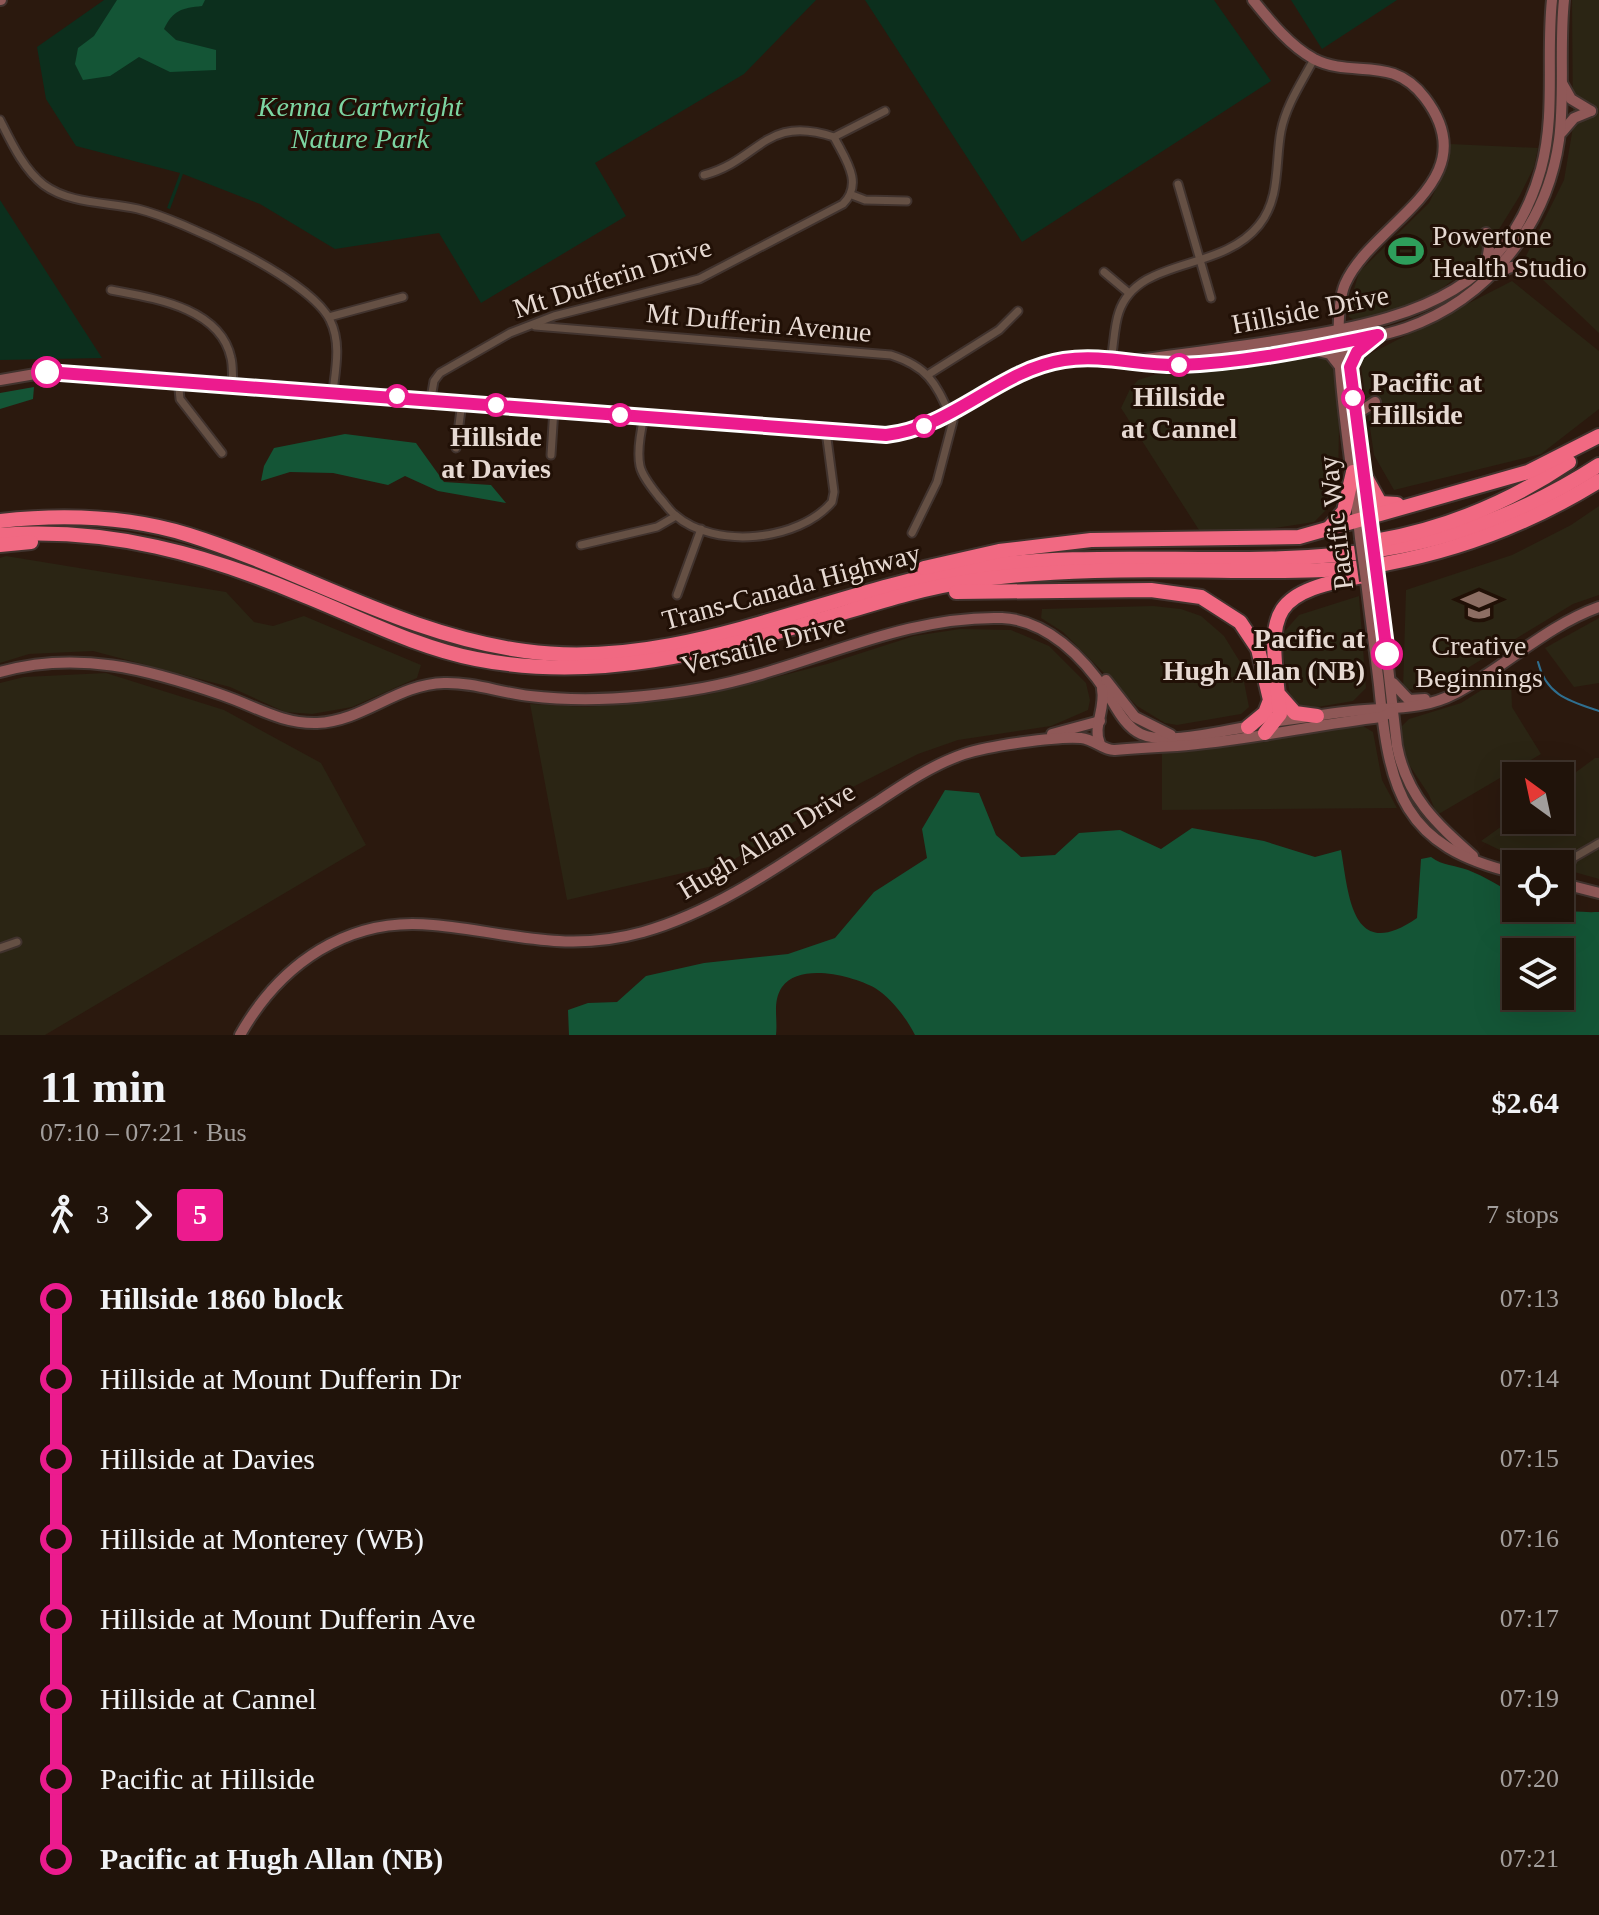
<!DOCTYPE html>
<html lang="en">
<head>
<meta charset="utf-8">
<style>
  body { margin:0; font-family:"Times New Roman",serif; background:#2d2018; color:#f1f3f6; height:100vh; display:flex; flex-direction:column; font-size:30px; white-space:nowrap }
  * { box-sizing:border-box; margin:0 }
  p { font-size:26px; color:#a29e9c }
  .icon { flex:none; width:44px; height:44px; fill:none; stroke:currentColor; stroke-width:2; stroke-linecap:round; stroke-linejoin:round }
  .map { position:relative; height:1035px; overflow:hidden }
  .panel { display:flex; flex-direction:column; background:#20130a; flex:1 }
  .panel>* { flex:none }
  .badge { padding:0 16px; border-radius:6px; font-size:28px; line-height:52px }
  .needle { width:52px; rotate:327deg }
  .buttons { position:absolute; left:1502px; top:762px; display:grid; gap:16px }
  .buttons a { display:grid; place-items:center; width:72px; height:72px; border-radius:0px; background:#20130a; box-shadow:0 8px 32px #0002,0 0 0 2px #3d322b; font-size:40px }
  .map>.badge { position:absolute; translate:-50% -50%; box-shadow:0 0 0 4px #fff }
  .legs { display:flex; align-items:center; gap:12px; height:88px; padding:0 40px; font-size:26px }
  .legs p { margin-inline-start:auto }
  .summary { display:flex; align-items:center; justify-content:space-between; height:136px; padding:0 40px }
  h1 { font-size:44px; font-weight:700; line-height:60px }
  ul { padding:0 40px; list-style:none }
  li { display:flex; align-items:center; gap:28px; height:80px; font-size:30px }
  li i { display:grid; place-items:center; width:12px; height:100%; margin:0 10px; background:currentColor }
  li i::after { content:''; width:20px; height:20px; margin:-10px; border:6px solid; border-radius:50%; background:#20130a }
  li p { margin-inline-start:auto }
  li:first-child i { background:linear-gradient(#0000 50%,currentColor 0) }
  li:last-child i { background:linear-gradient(currentColor 50%,#0000 0) }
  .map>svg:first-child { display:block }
</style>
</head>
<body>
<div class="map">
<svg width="1599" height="1035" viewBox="0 0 1599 1035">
  <rect width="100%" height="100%" fill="#2b190e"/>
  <!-- commercial -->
  <g fill="#2b2514">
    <polygon points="1572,0 1599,0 1599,333 1541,278 1526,256 1564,180 1573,127"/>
    <polygon points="1450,144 1538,148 1534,167 1519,197 1480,260 1426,300 1386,316 1356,321 1349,317 1348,310 1359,272 1429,203 1449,162"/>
    <polygon points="1512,281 1599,351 1599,409 1541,454 1394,490 1374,455 1360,359"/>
    <polygon points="1306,356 1326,360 1335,372 1339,424 1338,491 1330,506 1314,522 1255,531 1199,530 1121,408 1130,389 1138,380 1154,375 1220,370"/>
    <polygon points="1599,506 1599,595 1573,604 1448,680 1419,690 1403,689 1406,590 1512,555 1571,525"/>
    <polygon points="6,556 226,592 254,622 273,626 304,616 421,665 417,678 352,707 312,714 285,712 230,687 93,651 29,654 0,663 0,558"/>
    <polygon points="1359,596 1366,688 1353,701 1312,708 1301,706 1290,694 1282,646 1284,632 1299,615"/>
    <polygon points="1153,606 1181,609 1201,616 1224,636 1240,662 1249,707 1241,714 1177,725 1165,723 1137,706 1063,632 1041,618 1042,609"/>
    <polygon points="1599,618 1599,683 1574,687 1545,648"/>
    <polygon points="960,629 1011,630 1049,646 1086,683 1090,700 1088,710 1051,726 958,740 918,754 835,796 730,862 567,900 530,704 587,707 706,695 827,664 914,636"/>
    <polygon points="106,673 224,710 321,763 366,845 45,1035 0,1035 0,683 24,677"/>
    <polygon points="1507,674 1511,680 1512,707 1541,754 1437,815 1429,795 1406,760 1401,727 1409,719 1461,703"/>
    <polygon points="1363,726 1373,732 1382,780 1397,808 1162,810 1162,753"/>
    <polygon points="1595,758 1599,758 1599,879 1560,868 1560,864 1504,852 1481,841 1516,816 1516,820 1560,820 1560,784"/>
  </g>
  <!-- green -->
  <g fill="#0c2f1d">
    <polygon points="104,0 816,0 744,74 595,163 626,216 481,303 439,233 335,249 260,204 183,174 170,209 167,208 180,173 76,146 46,99 37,47"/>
    <polygon points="865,0 1214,0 1271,81 1022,242"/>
    <polygon points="1291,0 1397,0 1322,49"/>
    <polygon points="0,200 102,358 0,360"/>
  </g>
  <!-- forest -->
  <g fill="#145536" fill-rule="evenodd">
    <path d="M 117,0 L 205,0 L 202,6 C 182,8 173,10 164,29 L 176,40 L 216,50 L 216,70 L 170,72 L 139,57 L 110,76 L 83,80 L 75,64 L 78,48 L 94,36 Z"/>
    <polygon points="34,387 33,399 0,409 0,393"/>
    <polygon points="345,434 416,443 444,482 491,485 506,503 438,491 405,476 388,485 333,473 290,472 261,481 264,466 274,448"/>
    <path d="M 945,790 L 979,793 L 996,835 L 1021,857 L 1055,855 L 1079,833 L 1120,830 L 1161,849 L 1192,828 L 1264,841 L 1315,857 L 1341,850 C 1349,897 1352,963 1417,918 L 1421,859 L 1431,857 C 1443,866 1455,865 1468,870 C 1485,877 1501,886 1516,896 L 1516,908 C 1545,908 1570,913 1599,912 L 1599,1035 L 915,1035 C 907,1019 891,998 875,988 C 853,976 800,962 782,987 C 772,1002 778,1018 776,1035 L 569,1035 L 568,1010 L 588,1003 L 617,1002 L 646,976 L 704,963 L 788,954 L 835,938 L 874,892 L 927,858 L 922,829 ZM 1516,952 L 1560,952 L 1560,996 L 1516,996 Z"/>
  </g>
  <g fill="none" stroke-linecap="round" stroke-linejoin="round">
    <!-- stream -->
    <path stroke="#2f6f90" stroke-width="2" d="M 1538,662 C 1546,695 1569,701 1599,711"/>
    <!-- street casing -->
    <g stroke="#41332e" stroke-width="11">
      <g id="street">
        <path d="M 0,120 C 11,142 24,170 44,185 C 70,204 107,202 138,209 C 182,220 310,279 330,320 C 341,342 336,367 333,391"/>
        <polyline points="834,137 885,111"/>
        <polyline points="1178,184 1211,298"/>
        <polyline points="852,195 865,200 907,201"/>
        <polyline points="1104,272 1129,293"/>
        <path d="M 111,290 C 152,298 220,307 231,358 C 233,366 232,375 233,384"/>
        <polyline points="329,317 403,297"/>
        <path d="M 535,326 L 891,355 C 931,368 936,385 953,421 L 937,482 L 912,533"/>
        <path d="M 1111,360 C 1114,345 1114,326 1119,312 C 1138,256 1221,273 1259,225 C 1281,198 1275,162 1281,131 C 1286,105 1302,82 1314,59"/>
        <polyline points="929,374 999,330 1018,311"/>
        <polyline points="178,379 180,399 222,453"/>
        <path d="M 431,398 L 434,381 L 440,373 L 510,333 L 554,316 L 699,279 L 843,204 C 864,183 845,159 834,137 C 765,114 760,160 704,175"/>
        <path d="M 644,417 C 641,430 637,452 640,466 C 642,476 652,488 659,497 C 664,502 669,510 675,515 C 715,550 799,541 832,502 L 834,492 L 826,431"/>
        <polyline points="456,448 462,402"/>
        <polyline points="551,455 554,409"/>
        <polyline points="581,545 657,527 676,516"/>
        <polyline points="677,595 701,529"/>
        <polyline points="1561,883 1573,858 1599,843"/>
        <polyline points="0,948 17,942"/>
      </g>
    </g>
    <!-- secondary casing -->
    <g stroke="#41332e" stroke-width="14">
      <g id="secondary">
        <polyline points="0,0 1,0"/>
        <path d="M 1253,0 C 1270,21 1290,46 1314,59 C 1353,79 1392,54 1425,98 C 1489,182 1372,222 1345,284 C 1326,329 1355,482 1360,538"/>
        <polyline points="1562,83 1571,99 1591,111"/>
        <polyline points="1562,132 1574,118 1591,111"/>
        <polyline points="1486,233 1489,248 1487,262"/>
        <polyline points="1495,274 1511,267 1528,269"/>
        <polyline points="1343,335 1373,536"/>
        <polyline points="1313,350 1330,354 1341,368"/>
        <path d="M 1136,360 C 1183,377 1257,357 1305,348 C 1338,342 1374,339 1406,328 C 1488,299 1547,226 1559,140 C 1565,94 1559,46 1564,0"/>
        <polyline points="1350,366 1357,352 1373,339"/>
        <path d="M 0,380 L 47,372 L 109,374 L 886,435 C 952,428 999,371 1064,360 C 1088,356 1113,363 1137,360 C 1195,352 1253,345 1311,335 C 1419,316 1508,288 1541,169 C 1556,114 1546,56 1552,0"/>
        <polyline points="1357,419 1361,411 1375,402"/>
        <path d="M 1378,579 L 1397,746 C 1407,797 1436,823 1473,856"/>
        <path d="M 1366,581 C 1370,616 1375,650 1379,685 C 1389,790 1402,847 1516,873"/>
        <path d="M 0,672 C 77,650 148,669 222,695 C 255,706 281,724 317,723 C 364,721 397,684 444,683 C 473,682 501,693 530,696 C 588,703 646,698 703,688 C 804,670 898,615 1002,618 C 1047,620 1084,658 1107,693 C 1116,707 1125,727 1141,734 C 1167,746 1224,730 1253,726"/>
        <polyline points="1106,680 1135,717 1171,735"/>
        <polyline points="1393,683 1409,700 1425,699"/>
        <path d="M 1273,722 C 1300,718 1326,714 1353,711 C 1389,707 1422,711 1456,693 C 1505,667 1546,626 1599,607"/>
        <polyline points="1052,734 1100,721"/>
        <path d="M 1100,744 C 1092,727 1106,709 1102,689"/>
        <polyline points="1560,883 1599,893"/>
        <path d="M 240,1035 C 280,964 348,916 433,925 C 510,932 564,954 643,932 C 728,908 803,848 877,802 C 904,784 932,765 964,754 C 988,746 1056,736 1081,738 C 1094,739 1104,751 1115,750 C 1136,748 1156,747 1177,746 C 1245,741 1313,725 1381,717 L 1392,712"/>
      </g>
    </g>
    <!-- highway casing -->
    <g stroke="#41332e" stroke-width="18">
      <g id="highway">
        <polyline points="1365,476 1380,503 1397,504"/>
        <path d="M 0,521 C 63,514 128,516 189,535 C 303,571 405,635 525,651 C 678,672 822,592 970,568 C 1108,547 1248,571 1384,549 C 1461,537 1534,507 1599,465"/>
        <polyline points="1330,527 1344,511 1353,472"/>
        <path d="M 0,535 C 109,527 206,554 305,596 C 360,618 418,648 476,659 C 597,683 711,652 826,618 C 873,604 921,588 970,581 C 1058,568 1147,570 1235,571 C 1284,571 1336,572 1384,564 C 1461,550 1533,522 1599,481"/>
        <path d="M 1375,541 C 1445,529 1510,502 1569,462"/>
        <polyline points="0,545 31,542"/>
        <polyline points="924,568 999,551 1091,540 1299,537 1528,472 1599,436"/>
        <polyline points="956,592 1151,590 1201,597 1240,622 1258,649 1270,700 1265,713 1248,727"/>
        <polyline points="1280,696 1295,713 1317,716"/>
        <path d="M 1265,733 L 1280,714 C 1269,610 1262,593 1374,574"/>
      </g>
    </g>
    <!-- street -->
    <use href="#street" stroke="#655044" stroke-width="7"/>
    <!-- secondary -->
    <use href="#secondary" stroke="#8f5857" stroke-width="10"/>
    <!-- highway -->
    <use href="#highway" stroke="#f16982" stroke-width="14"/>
    <!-- secondary-bridge casing -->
    <g stroke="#41332e" stroke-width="14" stroke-linecap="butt">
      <g id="secondary-bridge">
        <polyline points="1373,536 1378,579"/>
        <polyline points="1360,538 1366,581"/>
      </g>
    </g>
    <!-- secondary-bridge -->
    <use href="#secondary-bridge" stroke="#8f5857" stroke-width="10"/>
  </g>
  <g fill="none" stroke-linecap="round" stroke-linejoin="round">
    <!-- line-1 casing -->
    <g stroke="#fff" stroke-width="18">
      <path id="line-1" d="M 47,372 L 886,435 C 952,428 999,370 1064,360 C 1103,354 1141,366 1179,365 C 1246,363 1313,348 1378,335 L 1357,352 L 1350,367 L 1387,654"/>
    </g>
    <!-- line-1 -->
    <use href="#line-1" stroke="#ec1b8e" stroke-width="12"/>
  </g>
  <!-- icons -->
  <defs>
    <g id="stadium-bare" transform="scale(2.76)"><path d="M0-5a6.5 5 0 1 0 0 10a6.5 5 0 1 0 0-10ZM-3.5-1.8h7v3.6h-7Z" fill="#2e9e5b" stroke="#211006" stroke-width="2.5" paint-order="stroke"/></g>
    <g id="school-bare" transform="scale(2.76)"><path d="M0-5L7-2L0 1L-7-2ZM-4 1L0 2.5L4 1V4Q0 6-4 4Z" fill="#8d6e63" stroke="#211006" stroke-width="2.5" paint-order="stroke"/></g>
  </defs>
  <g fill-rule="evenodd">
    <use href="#stadium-bare" x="1406" y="251"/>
    <use href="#school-bare" x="1479" y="605"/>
  </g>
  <!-- markers -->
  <g fill="#fff" stroke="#ec1b8e" stroke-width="4">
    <circle cx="1179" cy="365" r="10"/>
    <circle cx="47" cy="372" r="14"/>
    <circle cx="397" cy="396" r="10"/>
    <circle cx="1353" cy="398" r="10"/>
    <circle cx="496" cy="405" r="10"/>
    <circle cx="620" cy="415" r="10"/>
    <circle cx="924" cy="426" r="10"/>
    <circle cx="1387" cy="654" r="14"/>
  </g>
  <g text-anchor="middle" stroke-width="6" stroke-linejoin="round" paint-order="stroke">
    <!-- park labels -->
    <g font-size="28" font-style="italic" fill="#7cd5a2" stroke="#211006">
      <text x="360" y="116">Kenna Cartwright<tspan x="360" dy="32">Nature Park</tspan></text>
    </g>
    <!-- poi labels -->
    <g font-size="28" fill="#e6d9d2" stroke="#211006" text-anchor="start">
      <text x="1432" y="245">Powertone<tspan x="1432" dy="32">Health Studio</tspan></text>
      <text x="1479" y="655" text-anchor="middle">Creative<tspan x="1479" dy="32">Beginnings</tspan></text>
    </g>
    <!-- street labels -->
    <g font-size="28" fill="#e6d9d2" stroke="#211006">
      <text transform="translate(612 277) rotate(-18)" y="10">Mt Dufferin Drive</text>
      <text transform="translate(1310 309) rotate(-11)" y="10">Hillside Drive</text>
      <text transform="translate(759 322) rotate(5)" y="10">Mt Dufferin Avenue</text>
      <text transform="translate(1335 523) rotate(-97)" y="10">Pacific Way</text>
      <text transform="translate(791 586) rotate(-15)" y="10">Trans-Canada Highway</text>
      <text transform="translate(763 644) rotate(-15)" y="10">Versatile Drive</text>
      <text transform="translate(766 840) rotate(-31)" y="10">Hugh Allan Drive</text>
    </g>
    <!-- stop labels -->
    <g font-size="28" font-weight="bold" fill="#e6d9d2" stroke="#211006">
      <text x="1371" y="392" text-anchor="start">Pacific at<tspan x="1371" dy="32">Hillside</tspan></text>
      <text x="1179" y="406">Hillside<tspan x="1179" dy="32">at Cannel</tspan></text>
      <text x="496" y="446">Hillside<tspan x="496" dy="32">at Davies</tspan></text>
      <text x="1365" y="648" text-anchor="end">Pacific at<tspan x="1365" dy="32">Hugh Allan (NB)</tspan></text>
    </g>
  </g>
</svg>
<div class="buttons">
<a><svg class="needle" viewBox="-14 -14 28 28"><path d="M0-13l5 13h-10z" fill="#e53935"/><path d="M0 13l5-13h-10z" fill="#a29e9c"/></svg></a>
<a><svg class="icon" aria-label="locate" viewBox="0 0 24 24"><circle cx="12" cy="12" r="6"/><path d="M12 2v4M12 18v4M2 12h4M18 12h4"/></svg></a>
<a><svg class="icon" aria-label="layers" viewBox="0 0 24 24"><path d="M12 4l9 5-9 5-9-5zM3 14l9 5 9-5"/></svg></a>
</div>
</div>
<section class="panel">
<div class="summary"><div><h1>11 min</h1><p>07:10 – 07:21 · Bus</p></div><b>$2.64</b></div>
<div class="legs"><svg class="icon" aria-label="walk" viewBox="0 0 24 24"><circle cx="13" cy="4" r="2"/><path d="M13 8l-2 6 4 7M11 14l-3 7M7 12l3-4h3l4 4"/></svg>3<svg class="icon" aria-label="forward" viewBox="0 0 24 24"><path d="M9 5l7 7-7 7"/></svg><b class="badge" style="background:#ec1b8e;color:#fff">5</b><p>7 stops</p></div>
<ul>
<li><i style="color:#ec1b8e"></i><b>Hillside 1860 block</b><p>07:13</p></li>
<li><i style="color:#ec1b8e"></i><span>Hillside at Mount Dufferin Dr</span><p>07:14</p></li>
<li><i style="color:#ec1b8e"></i><span>Hillside at Davies</span><p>07:15</p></li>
<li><i style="color:#ec1b8e"></i><span>Hillside at Monterey (WB)</span><p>07:16</p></li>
<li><i style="color:#ec1b8e"></i><span>Hillside at Mount Dufferin Ave</span><p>07:17</p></li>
<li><i style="color:#ec1b8e"></i><span>Hillside at Cannel</span><p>07:19</p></li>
<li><i style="color:#ec1b8e"></i><span>Pacific at Hillside</span><p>07:20</p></li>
<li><i style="color:#ec1b8e"></i><b>Pacific at Hugh Allan (NB)</b><p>07:21</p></li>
</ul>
</section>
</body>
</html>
